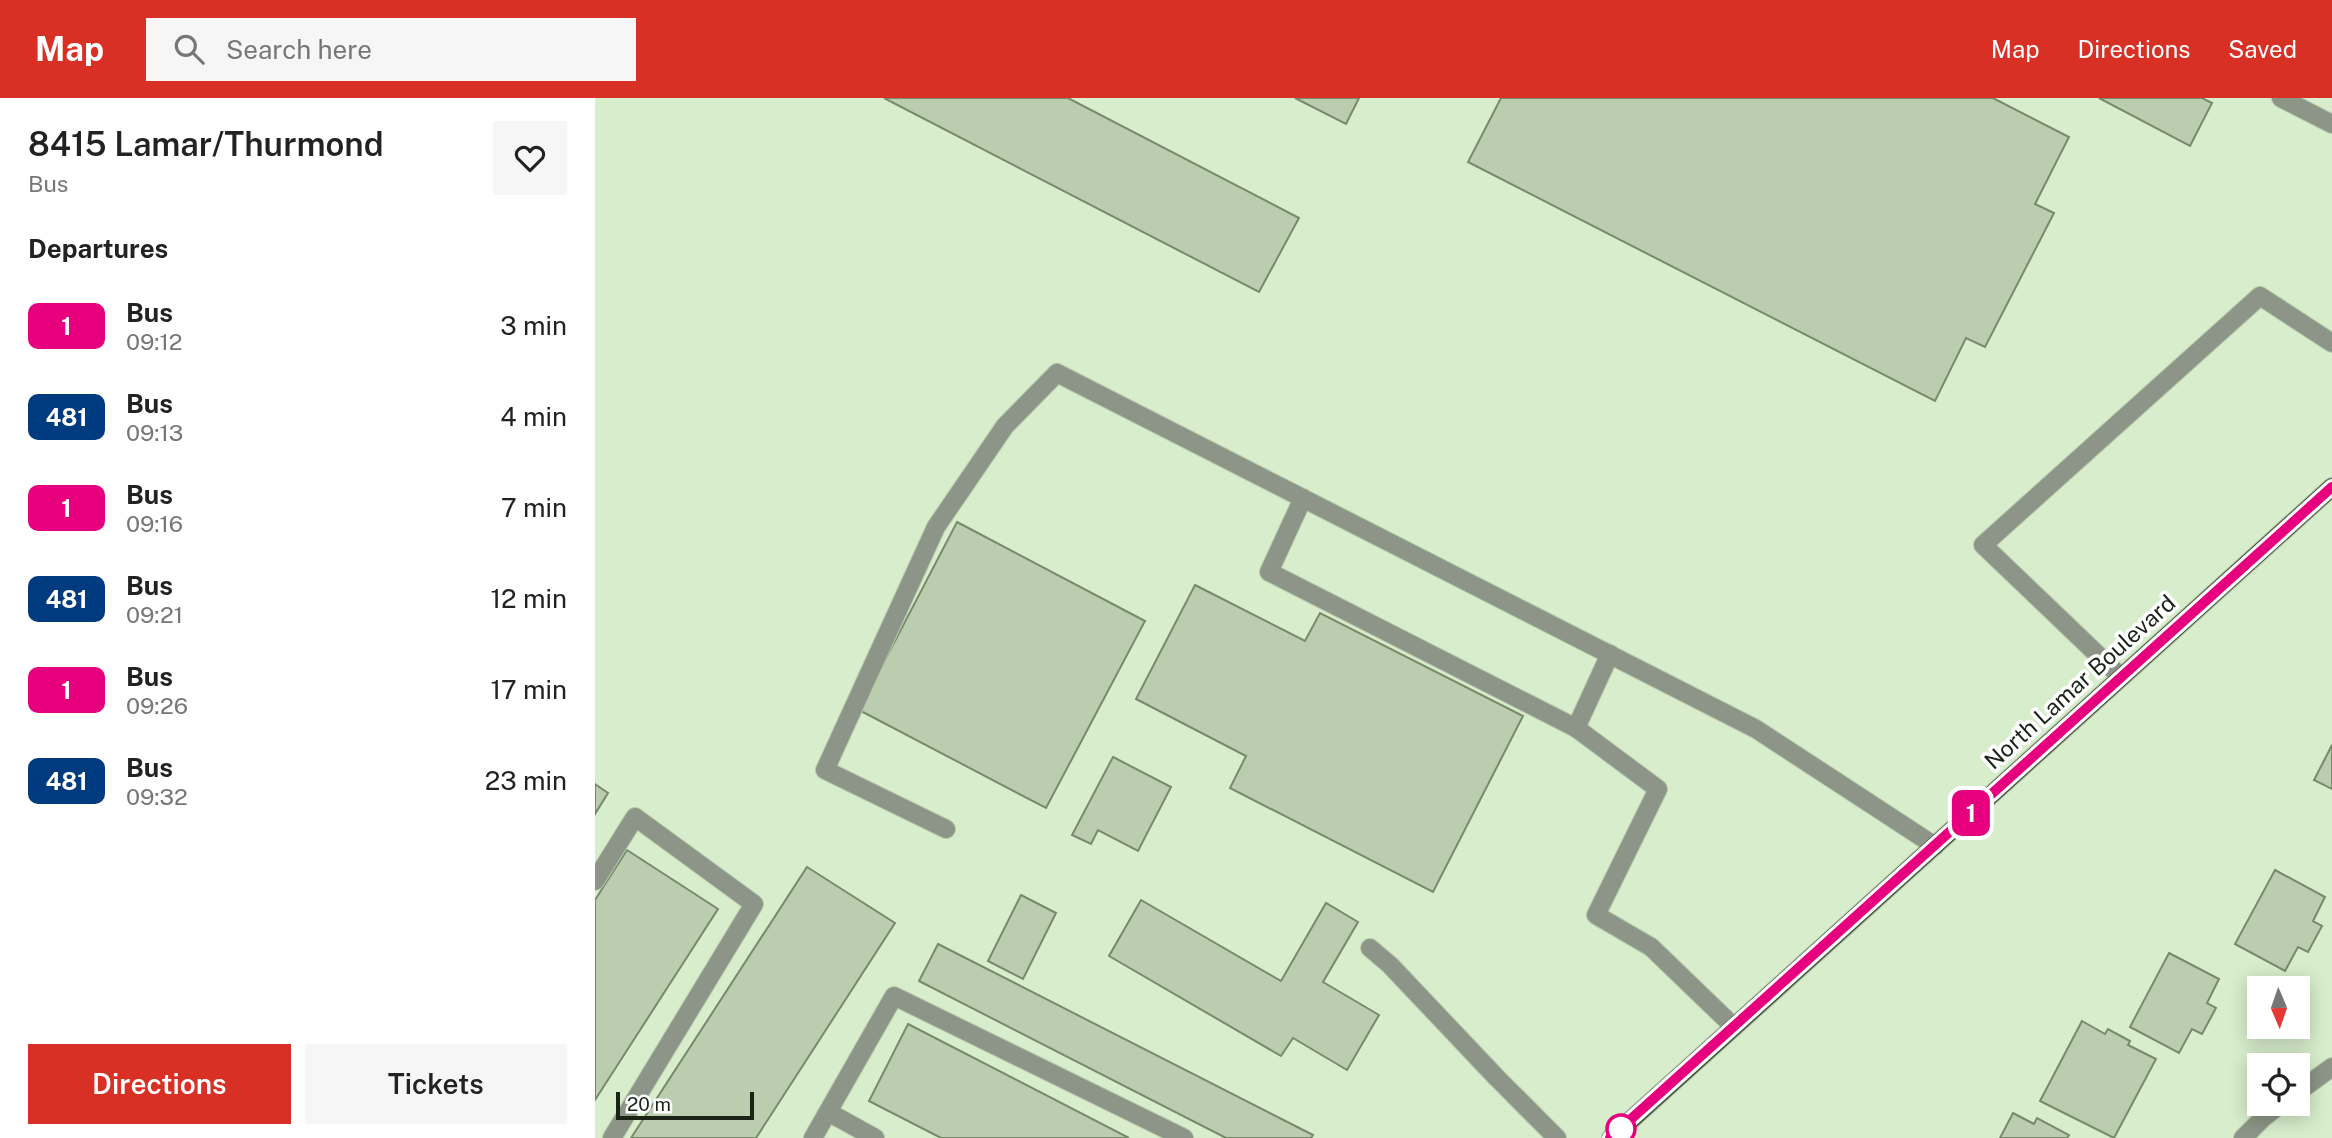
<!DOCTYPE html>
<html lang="en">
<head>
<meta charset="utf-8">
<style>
  body { margin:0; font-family:"Public Sans",sans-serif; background:#f6f6f6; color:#222; height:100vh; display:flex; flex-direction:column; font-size:26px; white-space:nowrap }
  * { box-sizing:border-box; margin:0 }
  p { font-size:23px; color:#767676 }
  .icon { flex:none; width:38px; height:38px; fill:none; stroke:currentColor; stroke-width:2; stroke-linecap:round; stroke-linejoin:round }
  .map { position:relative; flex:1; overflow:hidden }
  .sheet { display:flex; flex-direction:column; background:#fff; width:595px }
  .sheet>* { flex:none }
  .badge { padding:0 14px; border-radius:10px; font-size:24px; line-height:46px }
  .needle { width:46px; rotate:178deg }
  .fabs { position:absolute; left:1652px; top:878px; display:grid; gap:14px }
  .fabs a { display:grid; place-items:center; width:63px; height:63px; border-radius:0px; background:#fff; box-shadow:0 4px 18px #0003; font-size:35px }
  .scale { position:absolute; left:21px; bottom:18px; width:138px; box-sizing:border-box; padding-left:7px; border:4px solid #1b2317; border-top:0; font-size:19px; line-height:24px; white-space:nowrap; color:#1b2317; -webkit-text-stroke:5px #fff; paint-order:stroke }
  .map>.badge { position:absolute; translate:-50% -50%; box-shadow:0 0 0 4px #fff }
  h2 { padding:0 28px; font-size:26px; line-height:63px }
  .round { display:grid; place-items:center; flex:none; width:74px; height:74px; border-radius:0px; background:#f6f6f6 }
  .summary { display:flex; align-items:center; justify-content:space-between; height:119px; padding:0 28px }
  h1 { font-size:33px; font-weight:600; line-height:52px }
  .action { display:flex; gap:14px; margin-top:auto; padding:14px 28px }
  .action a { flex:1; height:80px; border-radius:0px; background:#d93025; color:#fff; font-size:28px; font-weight:600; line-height:80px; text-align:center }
  .action a+a { background:#f6f6f6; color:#222 }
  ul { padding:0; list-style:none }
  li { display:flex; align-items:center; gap:21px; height:91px; padding:0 28px }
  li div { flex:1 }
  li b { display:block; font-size:26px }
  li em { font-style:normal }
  li .badge { min-width:77px; font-weight:700; text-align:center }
  header { display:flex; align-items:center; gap:42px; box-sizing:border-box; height:98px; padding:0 35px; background:#d93025; color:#fff }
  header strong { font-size:33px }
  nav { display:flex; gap:38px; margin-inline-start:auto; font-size:24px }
  .search { width:490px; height:63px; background:#f6f6f6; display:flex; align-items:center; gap:18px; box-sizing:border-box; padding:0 24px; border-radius:0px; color:#767676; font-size:26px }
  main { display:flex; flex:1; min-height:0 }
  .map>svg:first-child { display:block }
</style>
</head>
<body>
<header>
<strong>Map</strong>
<div class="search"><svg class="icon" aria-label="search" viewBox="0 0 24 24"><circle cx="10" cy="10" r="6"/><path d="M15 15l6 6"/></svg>Search here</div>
<nav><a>Map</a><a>Directions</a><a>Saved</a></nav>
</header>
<main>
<section class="sheet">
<div class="summary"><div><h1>8415 Lamar/Thurmond</h1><p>Bus</p></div><a class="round"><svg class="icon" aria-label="heart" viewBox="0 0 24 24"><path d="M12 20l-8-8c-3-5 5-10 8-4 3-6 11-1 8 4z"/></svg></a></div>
<h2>Departures</h2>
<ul>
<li><span class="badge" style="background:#e6007e;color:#fff">1</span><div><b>Bus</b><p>09:12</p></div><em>3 min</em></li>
<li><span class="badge" style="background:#003b80;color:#fff">481</span><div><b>Bus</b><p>09:13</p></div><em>4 min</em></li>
<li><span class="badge" style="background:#e6007e;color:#fff">1</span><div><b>Bus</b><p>09:16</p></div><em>7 min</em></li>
<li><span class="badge" style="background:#003b80;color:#fff">481</span><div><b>Bus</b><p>09:21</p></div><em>12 min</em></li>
<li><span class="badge" style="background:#e6007e;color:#fff">1</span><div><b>Bus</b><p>09:26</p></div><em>17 min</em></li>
<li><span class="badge" style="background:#003b80;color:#fff">481</span><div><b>Bus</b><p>09:32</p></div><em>23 min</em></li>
</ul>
<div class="action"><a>Directions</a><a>Tickets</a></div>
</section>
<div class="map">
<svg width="1737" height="1040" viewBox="0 0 1737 1040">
  <rect width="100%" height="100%" fill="#d7edcb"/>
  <!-- building -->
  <g fill="#bacdaf" stroke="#778a6c" stroke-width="2">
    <polygon points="289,0 473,0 704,120 664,194"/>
    <polygon points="700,0 764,0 751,26"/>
    <polygon points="906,0 1398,0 1474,39 1440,106 1459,115 1390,249 1371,240 1340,303 873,64"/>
    <polygon points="1504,0 1607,0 1617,5 1595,48"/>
    <polygon points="362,424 550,523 451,710 264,612"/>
    <polygon points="600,487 710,543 725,515 928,618 838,794 635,690 651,658 541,601"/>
    <polygon points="1737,647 1737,691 1719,682"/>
    <polygon points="518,659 576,689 543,753 503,732 496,746 477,737"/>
    <polygon points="0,686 13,695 0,716"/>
    <polygon points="32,752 123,811 0,1002 0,802"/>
    <polygon points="212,769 300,825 161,1040 36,1040"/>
    <polygon points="1680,772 1730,799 1718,823 1727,828 1713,854 1703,849 1690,873 1640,846"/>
    <polygon points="426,797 461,815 428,881 393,863"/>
    <polygon points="546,802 686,883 731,805 763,824 728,884 784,917 752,972 698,940 686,958 514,858"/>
    <polygon points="343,846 718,1037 716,1040 631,1040 324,883"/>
    <polygon points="1574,855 1624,881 1612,905 1621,910 1607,936 1597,931 1584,955 1535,929"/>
    <polygon points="1487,923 1510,936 1513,931 1535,943 1533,947 1561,961 1519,1040 1445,1003"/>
    <polygon points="313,926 534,1040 346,1040 274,1003"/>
    <polygon points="1418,1015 1439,1026 1442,1020 1474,1037 1472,1040 1405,1040"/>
  </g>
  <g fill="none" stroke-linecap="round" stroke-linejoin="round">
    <!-- minor casing -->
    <g stroke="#b5c9ab" stroke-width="20">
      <g id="minor">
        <polyline points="1686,0 1737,26"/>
        <polyline points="708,400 674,474 981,630"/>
        <polyline points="1015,556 981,630 1063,691 1001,817 1056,849 1139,929"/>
        <polyline points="1526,579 1388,447 1665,198 1737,245"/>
        <polyline points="351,731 230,672 341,429 410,328 462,275 1161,631 1340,748"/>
        <polyline points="0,783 40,719 159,806 17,1040"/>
        <polyline points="775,850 795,867 902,980 962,1040"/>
        <polyline points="1703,994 1737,969"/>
        <polyline points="233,1014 280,1040"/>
        <polyline points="218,1040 299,898 589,1040"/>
        <polyline points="1648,1040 1669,1019 1686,1006"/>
      </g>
    </g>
    <!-- major casing -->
    <g stroke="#b5c9ab" stroke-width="20">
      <polyline id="major" points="1016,1040 1737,389"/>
    </g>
    <!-- minor -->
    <use href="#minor" stroke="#8c9587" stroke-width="18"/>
    <!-- major -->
    <use href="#major" stroke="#45543c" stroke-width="18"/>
  </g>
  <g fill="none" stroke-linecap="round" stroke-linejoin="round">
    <!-- line casing -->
    <g stroke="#fff" stroke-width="16">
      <polyline id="line" points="1015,1040 1737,389"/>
    </g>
    <!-- line -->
    <use href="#line" stroke="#e6007e" stroke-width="10"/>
  </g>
  <!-- markers -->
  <circle fill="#fff" stroke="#e6007e" stroke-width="3.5" cx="1026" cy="1031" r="14"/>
  <g text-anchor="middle" stroke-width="7" stroke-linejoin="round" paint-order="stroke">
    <!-- street labels -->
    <g font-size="23" fill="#1b2317" stroke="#fff">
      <text transform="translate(1485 584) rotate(-42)" y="8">North Lamar Boulevard</text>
    </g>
  </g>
</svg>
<div class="fabs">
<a><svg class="needle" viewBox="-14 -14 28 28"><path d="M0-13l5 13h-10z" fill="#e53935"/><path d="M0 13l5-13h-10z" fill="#767676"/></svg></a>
<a><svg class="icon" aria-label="locate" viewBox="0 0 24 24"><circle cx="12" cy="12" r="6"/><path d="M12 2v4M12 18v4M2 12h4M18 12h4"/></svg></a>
</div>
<div class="scale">20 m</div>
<b class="badge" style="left:1376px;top:715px;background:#e6007e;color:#fff">1</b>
</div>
</main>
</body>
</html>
